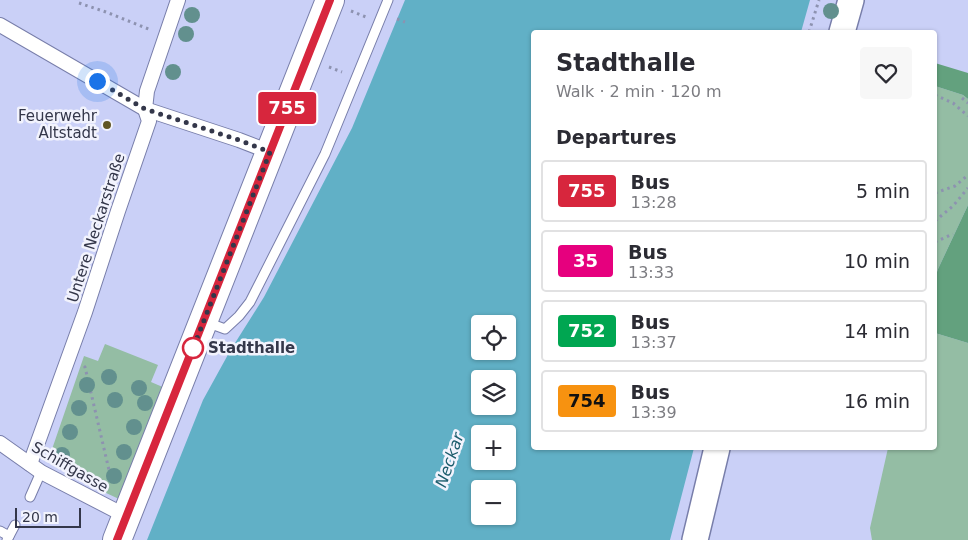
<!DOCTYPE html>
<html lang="en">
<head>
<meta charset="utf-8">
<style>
  body { margin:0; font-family:"DejaVu Sans",sans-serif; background:#f7f7f7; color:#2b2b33; height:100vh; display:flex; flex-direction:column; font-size:19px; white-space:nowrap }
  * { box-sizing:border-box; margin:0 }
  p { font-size:16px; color:#7c7c81 }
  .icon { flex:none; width:28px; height:28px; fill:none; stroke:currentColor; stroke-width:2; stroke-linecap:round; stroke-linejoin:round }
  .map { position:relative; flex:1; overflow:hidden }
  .sheet { position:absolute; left:531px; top:30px; width:406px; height:420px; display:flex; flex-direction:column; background:#fff; border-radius:5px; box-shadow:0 1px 4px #0004 }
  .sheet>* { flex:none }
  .badge { padding:0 10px; border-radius:4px; font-size:18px; line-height:32px }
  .fabs { position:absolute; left:471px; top:315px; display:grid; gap:10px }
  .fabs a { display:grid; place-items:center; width:45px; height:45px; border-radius:5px; background:#fff; box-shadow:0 1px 4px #0004; font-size:25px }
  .scale { position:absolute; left:15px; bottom:12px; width:66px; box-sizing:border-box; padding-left:5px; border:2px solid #34374a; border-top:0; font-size:14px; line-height:18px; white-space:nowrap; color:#34374a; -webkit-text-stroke:4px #f2f3fd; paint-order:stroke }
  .you { position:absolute; width:25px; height:25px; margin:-12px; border:4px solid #fff; border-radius:50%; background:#1a73e8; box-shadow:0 0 0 8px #1a73e833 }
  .map>.badge { position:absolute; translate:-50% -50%; box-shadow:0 0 0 2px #fff }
  h2 { padding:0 25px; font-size:19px; line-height:45px }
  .round { display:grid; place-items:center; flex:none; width:52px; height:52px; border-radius:5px; background:#f7f7f7 }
  .summary { display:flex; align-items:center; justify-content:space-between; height:85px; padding:0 25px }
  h1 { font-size:24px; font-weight:700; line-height:38px }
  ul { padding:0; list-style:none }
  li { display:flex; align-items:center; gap:15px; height:62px; margin:0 10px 8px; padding:0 15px; border:2px solid #e1e1e2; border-radius:5px }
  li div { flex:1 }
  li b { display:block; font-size:19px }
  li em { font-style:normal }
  li .badge { min-width:55px; font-weight:700; text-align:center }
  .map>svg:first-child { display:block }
</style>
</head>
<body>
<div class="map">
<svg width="968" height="540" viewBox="0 0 968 540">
  <rect width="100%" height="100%" fill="#cad0f7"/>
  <!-- green -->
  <g fill="#94bda4">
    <polygon points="935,86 963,95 968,99 968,205 938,269 935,278"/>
    <polygon points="935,333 968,343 968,540 872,540 870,528 888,448 935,448"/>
    <polygon points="105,344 158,365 151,382 165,388 119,499 89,485 56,467 50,455 84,356 98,361"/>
  </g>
  <!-- forest -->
  <g fill="#63a17e">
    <polygon points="935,63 968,73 968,99 963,95 935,86"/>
    <polygon points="968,205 968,343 935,333 935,278 938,269"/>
  </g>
  <!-- water -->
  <path fill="#61b0c6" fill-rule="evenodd" d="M 405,0 L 810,0 L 801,32 L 534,32 L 534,448 L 694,448 L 670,540 L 147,540 L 203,400 L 230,351 L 264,297 L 352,128 ZM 480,324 L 508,324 L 508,351 L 480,351 ZM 480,379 L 508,379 L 508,406 L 480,406 ZM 480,434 L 508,434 L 508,461 L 480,461 ZM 480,489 L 508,489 L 508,516 L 480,516 Z"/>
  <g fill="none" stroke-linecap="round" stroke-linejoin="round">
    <!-- service casing -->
    <g stroke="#787eaa" stroke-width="11">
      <g id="service">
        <polyline points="206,322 225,329 239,316 250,302 325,154 388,0"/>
        <polyline points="30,497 41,472"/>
        <polyline points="0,531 9,536"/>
        <polyline points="7,540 15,525"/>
      </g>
    </g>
    <!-- pedestrian casing -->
    <g stroke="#787eaa" stroke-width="16">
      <g id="pedestrian">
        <polyline points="0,25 145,109 239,140 270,152"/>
        <polyline points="0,443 41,472 126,516"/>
        <polyline points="30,464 85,312 118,211 149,121 145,109 147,91 178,0"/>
      </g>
    </g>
    <!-- secondary casing -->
    <g stroke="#787eaa" stroke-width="28">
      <g id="secondary">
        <polyline points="842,32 851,0"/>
        <polyline points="695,540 717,448"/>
      </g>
    </g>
    <!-- primary casing -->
    <g stroke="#787eaa" stroke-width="30">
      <polyline id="primary" points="117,540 330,0"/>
    </g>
    <!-- path -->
    <g stroke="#8d92b0" stroke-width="3" stroke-dasharray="2.5 4" stroke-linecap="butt">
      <polyline points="79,3 106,12 151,30"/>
      <polyline points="351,11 366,17"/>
      <polyline points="397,19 405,22"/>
      <polyline points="809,32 819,0"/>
      <polyline points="329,67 342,72"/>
      <polyline points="935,95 953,103 968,116"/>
      <polyline points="962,98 968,103"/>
      <polyline points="935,193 955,186 968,175"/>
      <polyline points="935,221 953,206 968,188"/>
      <polyline points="935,242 953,234"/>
      <polyline points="84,366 85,367 112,483"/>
    </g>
    <!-- service -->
    <use href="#service" stroke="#fff" stroke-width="9"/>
    <!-- pedestrian -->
    <use href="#pedestrian" stroke="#fff" stroke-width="14"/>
    <!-- secondary -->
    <use href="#secondary" stroke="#fff" stroke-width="25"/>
    <!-- primary -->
    <use href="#primary" stroke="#fff" stroke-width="28"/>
  </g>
  <!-- trees -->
  <g fill="#62908e">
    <circle cx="831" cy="11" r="8"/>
    <circle cx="192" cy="15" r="8"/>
    <circle cx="186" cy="34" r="8"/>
    <circle cx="173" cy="72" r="8"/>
    <circle cx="109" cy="377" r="8"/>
    <circle cx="87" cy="385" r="8"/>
    <circle cx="139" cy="388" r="8"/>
    <circle cx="115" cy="400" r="8"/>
    <circle cx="145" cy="403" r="8"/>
    <circle cx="79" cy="408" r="8"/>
    <circle cx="134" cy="427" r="8"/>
    <circle cx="70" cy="432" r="8"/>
    <circle cx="124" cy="452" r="8"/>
    <circle cx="62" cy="455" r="8"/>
    <circle cx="114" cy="476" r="8"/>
  </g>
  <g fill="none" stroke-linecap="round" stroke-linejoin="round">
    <!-- line casing -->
    <g stroke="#fff" stroke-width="11">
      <polyline id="line" points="117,540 330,0"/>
    </g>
    <!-- line -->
    <use href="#line" stroke="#d7263d" stroke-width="8"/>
    <!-- walk -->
    <polyline stroke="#34374a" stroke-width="5" stroke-dasharray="0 9" points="97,81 145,109 239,140 270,152 192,351 193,348"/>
  </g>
  <!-- markers -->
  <circle fill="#615623" stroke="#f2f3fd" stroke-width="2" cx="107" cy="125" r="5"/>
  <circle fill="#fff" stroke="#d7263d" stroke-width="2.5" cx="193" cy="348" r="10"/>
  <g text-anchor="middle" stroke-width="5" stroke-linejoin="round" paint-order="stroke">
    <!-- poi labels -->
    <g font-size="15" fill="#34374a" stroke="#f2f3fd" text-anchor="end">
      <text x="97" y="121">Feuerwehr<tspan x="97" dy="17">Altstadt</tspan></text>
    </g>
    <!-- street labels -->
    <g font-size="15" fill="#34374a" stroke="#f2f3fd">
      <text transform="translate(96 228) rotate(-72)" y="5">Untere Neckarstraße</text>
      <text transform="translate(70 467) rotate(30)" y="5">Schiffgasse</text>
    </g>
    <!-- stop labels -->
    <g font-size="15" font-weight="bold" fill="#34374a" stroke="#f2f3fd" text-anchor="start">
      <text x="208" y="353">Stadthalle</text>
    </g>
    <!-- water labels -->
    <g font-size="16" font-style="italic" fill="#1d5d6d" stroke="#f2f3fd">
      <text transform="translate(449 460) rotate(-71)" y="6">Neckar</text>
    </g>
  </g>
</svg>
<div class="fabs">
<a><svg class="icon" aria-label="locate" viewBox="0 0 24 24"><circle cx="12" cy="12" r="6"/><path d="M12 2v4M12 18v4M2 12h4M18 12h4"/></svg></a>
<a><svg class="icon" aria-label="layers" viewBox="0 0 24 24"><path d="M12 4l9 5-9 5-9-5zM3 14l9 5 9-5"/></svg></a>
<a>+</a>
<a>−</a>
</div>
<div class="scale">20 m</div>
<div class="you" style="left:97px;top:81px"></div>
<b class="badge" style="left:287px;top:108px;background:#d7263d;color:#fff">755</b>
<section class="sheet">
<div class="summary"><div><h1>Stadthalle</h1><p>Walk · 2 min · 120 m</p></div><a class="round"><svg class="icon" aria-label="heart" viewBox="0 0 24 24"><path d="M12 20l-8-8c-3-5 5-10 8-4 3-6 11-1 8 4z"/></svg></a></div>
<h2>Departures</h2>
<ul>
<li><span class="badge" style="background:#d7263d;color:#fff">755</span><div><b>Bus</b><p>13:28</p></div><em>5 min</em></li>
<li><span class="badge" style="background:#e6007e;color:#fff">35</span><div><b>Bus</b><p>13:33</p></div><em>10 min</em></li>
<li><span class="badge" style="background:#00a651;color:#fff">752</span><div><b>Bus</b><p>13:37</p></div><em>14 min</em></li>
<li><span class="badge" style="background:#f79210;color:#111">754</span><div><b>Bus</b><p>13:39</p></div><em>16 min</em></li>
</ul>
</section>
</div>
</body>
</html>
